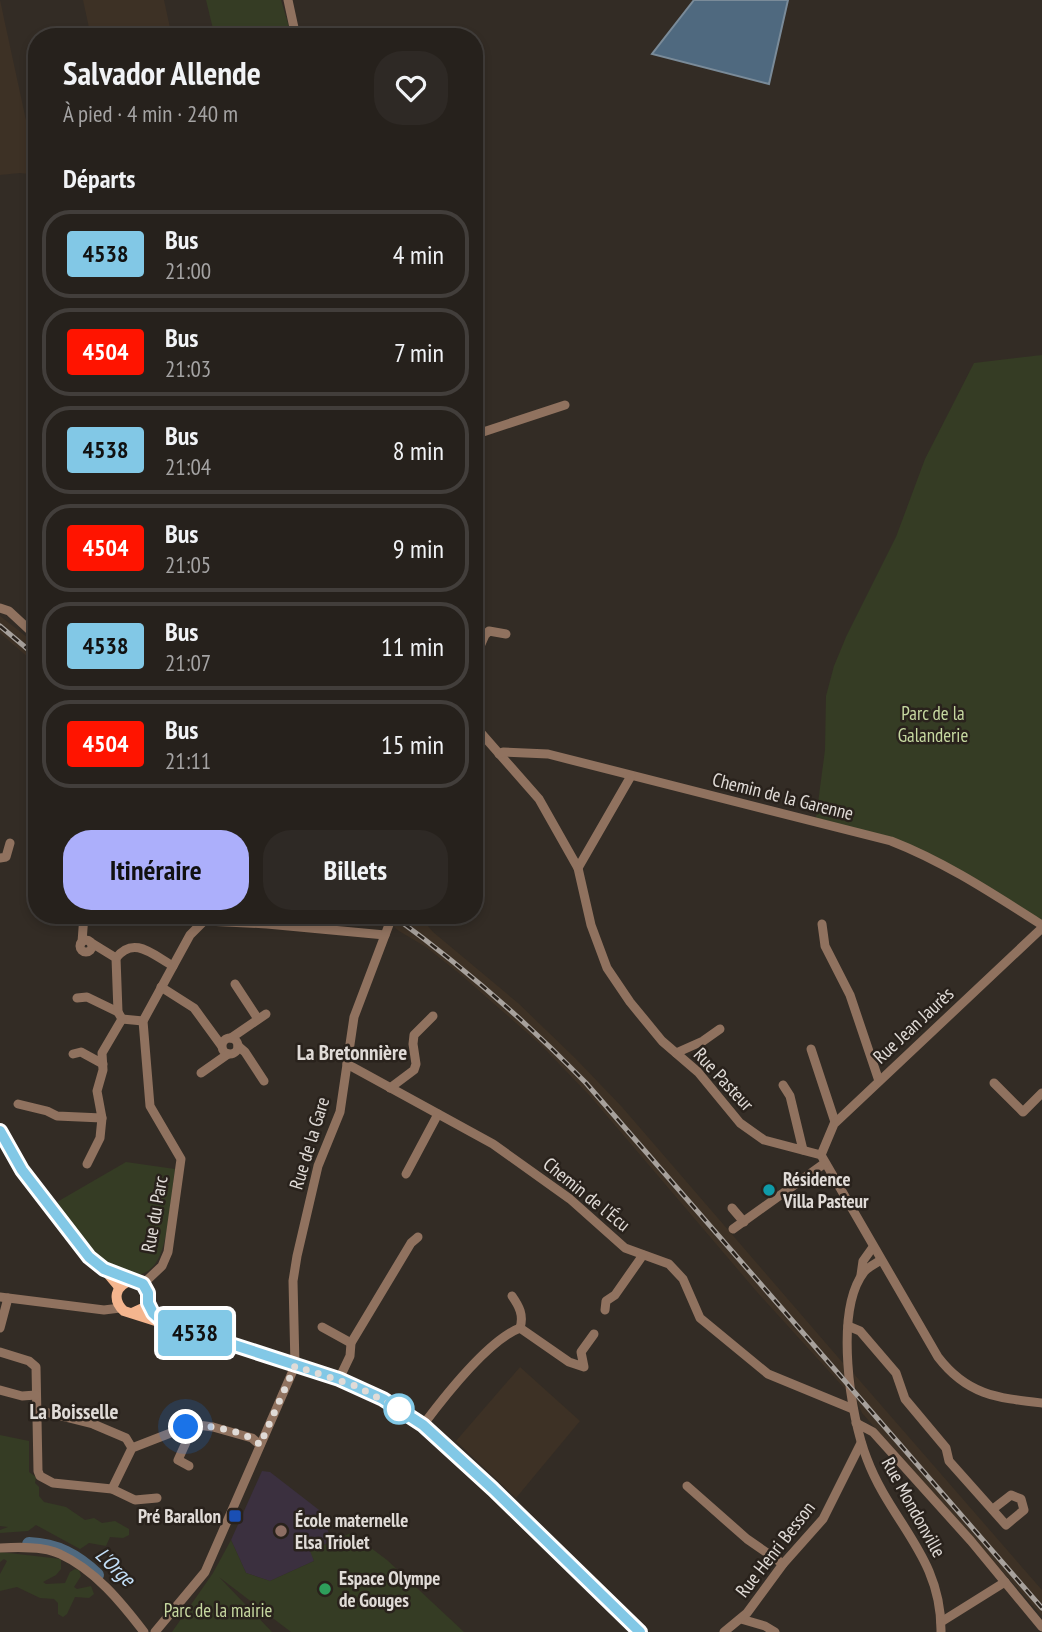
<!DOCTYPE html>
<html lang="fr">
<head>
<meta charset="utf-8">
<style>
  body { margin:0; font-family:"PT Sans Narrow",sans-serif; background:#2e2925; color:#f1f3f6; height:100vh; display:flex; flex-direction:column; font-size:26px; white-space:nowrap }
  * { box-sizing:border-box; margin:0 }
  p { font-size:23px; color:#a4a3a3 }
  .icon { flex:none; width:38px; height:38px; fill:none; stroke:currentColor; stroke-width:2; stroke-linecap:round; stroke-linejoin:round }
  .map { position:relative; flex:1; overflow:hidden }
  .details { position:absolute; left:28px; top:28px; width:455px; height:896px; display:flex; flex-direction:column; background:#26211c; border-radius:28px; box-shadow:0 4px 10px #0003,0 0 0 2px #423e3b }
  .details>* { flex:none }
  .badge { padding:0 14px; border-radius:5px; font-size:24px; line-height:46px }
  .you { position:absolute; width:35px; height:35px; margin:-18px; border:5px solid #fff; border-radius:50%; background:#1a73e8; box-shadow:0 0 0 10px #1a73e833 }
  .map>.badge { position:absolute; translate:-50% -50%; box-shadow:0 0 0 4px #fff }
  h2 { padding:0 35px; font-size:26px; line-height:63px }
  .round { display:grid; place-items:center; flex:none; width:74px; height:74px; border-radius:28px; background:#2e2925 }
  .head { display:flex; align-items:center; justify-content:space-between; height:119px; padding:0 35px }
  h1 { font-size:33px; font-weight:700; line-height:52px }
  .action { display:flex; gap:14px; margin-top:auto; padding:14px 35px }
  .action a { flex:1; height:80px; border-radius:28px; background:#acaffb; color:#111; font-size:28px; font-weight:700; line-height:80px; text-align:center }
  .action a+a { background:#2e2925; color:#f1f3f6 }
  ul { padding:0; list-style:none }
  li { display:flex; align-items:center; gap:21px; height:88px; margin:0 14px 10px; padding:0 21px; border:4px solid #423e3b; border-radius:28px }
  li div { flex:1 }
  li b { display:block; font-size:26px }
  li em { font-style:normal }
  li .badge { min-width:77px; font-weight:700; text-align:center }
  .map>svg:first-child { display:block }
</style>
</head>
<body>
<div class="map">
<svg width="1042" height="1632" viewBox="0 0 1042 1632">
  <rect width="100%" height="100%" fill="#332c25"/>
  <!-- built -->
  <g fill="#3d3125">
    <polygon points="0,0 37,171 37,175 20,173 0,175"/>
    <polygon points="83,0 164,0 172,37 91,37"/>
    <polygon points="0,616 37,645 37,665 0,633"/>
    <polygon points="385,915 424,915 432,921 428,926 433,932 518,1003 575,1058 622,1107 843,1363 846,1390 757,1292 590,1096 541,1045 460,974 426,947 399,931 394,927 397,923"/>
    <polygon points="520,1367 580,1421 516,1498 456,1441"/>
    <polygon points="854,1374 1042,1590 1042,1616 862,1413 856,1399"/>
  </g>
  <!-- education -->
  <polygon fill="#3b303f" points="262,1471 270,1472 323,1513 324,1521 332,1541 311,1551 314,1561 270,1581 246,1573 231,1540"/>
  <!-- green -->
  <g fill="#353c24">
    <polygon points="206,0 281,0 292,37 215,37"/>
    <polygon points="1042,355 1042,924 920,851 816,818 825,750 826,696 834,666 846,637 896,537 925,459 974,363"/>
    <path d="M 126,1162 L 175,1169 C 171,1195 170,1225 162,1250 C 148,1291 113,1275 91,1251 C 77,1237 69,1218 57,1202 Z"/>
    <polygon points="0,1435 29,1441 29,1472 36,1477 35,1483 39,1487 39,1496 44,1502 66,1507 85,1520 94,1518 102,1523 115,1521 129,1529 129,1535 123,1538 110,1537 106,1546 89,1543 80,1549 36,1525 28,1531 0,1533 0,1530 8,1527 0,1526"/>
    <polygon points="351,1533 387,1560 464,1632 291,1632 219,1577 272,1632 172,1632 213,1573 231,1540 246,1573 270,1581 314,1561 310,1551"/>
    <polygon points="0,1552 61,1559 61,1569 56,1575 43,1582 46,1584 65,1583 70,1572 75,1569 79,1570 81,1576 74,1587 77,1589 91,1586 94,1594 89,1598 75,1597 67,1614 63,1617 58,1614 58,1603 54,1599 40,1598 17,1587 0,1591 0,1574 7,1561 4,1559 0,1562"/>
  </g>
  <!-- water -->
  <polygon fill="#4f697f" stroke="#7a8b99" stroke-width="2" points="694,0 788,0 769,84 652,54"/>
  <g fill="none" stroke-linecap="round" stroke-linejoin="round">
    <!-- river -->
    <path stroke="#4f697f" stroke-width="14" d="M 29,1544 C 57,1545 77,1556 97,1575"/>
    <!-- minor -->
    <g stroke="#90725f" stroke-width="9">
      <polyline points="288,0 296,37"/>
      <polyline points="474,435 565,405"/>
      <polyline points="0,608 9,611 37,637"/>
      <polyline points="474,660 485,635 489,631 506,634"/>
      <path d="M 474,725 L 539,799 L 578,868 L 591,925 L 607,968 L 630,1002 L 662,1041 L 698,1072 L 740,1123 L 764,1140 L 821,1155 L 938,1357 C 967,1395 997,1398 1042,1403"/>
      <path d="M 499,754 L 503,752 L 548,754 L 891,841 C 945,862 993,894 1042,925"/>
      <polyline points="0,858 6,857 10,843"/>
      <polyline points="578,868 631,776"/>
      <polyline points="140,915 146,918 267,924 385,935"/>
      <polyline points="822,924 825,946 850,995 879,1081"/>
      <circle cx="86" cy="946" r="6"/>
      <polyline points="82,942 84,915"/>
      <path d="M 116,958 C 134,935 153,955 173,966"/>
      <polyline points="235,984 258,1019"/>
      <polyline points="161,987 194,1008 221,1045"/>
      <polyline points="77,998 87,997 118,1012"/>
      <polyline points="122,1019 143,1021"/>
      <polyline points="231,1038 266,1014"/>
      <circle cx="230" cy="1046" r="8"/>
      <polyline points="238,1046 245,1052 264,1081"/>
      <polyline points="811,1049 835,1122"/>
      <polyline points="676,1053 703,1041 720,1029"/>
      <polyline points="73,1054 81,1052 103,1064"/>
      <polyline points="347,1064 493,1144 570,1199 625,1248 669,1264 683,1279 700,1318 768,1374 853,1409"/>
      <polyline points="201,1073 228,1054"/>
      <polyline points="994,1083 1023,1112 1042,1093"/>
      <polyline points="783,1085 790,1096 803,1150"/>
      <polyline points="390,1088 414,1070 416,1064 413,1044 414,1035 433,1016"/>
      <polyline points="18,1104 47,1111 57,1116 102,1118 97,1091 103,1070 102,1053 122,1019 118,1012 116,958 90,942"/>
      <polyline points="821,1155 834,1124 1042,928"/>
      <polyline points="87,1164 100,1138 102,1118"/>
      <polyline points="406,1174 438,1114"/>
      <polyline points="732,1208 744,1222"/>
      <polyline points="733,1229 825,1163"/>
      <path d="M 881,1260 C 875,1264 868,1267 864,1272 C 834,1311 850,1416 867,1459 C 891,1523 942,1557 941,1632"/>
      <polyline points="861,1275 863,1261 873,1247"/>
      <polyline points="143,1284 162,1266 168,1252 181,1159 150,1106 143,1021 190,935 204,921"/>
      <path d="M 512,1296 C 519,1306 524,1315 520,1328"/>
      <polyline points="0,1297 104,1310 120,1308"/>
      <polyline points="605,1310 606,1301 615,1295 643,1255"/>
      <polyline points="848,1326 860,1331 896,1373 905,1399 946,1448 949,1461 1006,1525 1024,1510 1021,1499 1011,1495 993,1509"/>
      <polyline points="322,1327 351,1343"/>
      <polyline points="0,1328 8,1298"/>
      <polyline points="520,1328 569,1362 584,1367 581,1352 594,1334"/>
      <polyline points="0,1352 29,1361 36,1367 38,1471 40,1476 53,1483 112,1489 135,1500 157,1498"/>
      <polyline points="339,1379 350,1356 351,1343 411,1243 418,1237"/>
      <polyline points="0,1390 22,1396 36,1395"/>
      <polyline points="37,1410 93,1424 126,1438 132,1448"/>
      <polyline points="856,1423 873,1432 971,1541 1042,1627"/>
      <path d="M 423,1425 C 444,1397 488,1340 520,1328"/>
      <polyline points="186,1427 188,1438 178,1460 189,1466"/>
      <polyline points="687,1486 747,1539 783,1564"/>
      <polyline points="112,1489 132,1448 186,1427 198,1425 213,1427 252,1438 260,1445"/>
      <path d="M 0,1548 C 18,1547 44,1546 60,1554 C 95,1570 121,1602 144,1632"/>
      <polyline points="741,1619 765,1626 775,1632"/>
      <polyline points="941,1622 1005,1582"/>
      <polyline points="155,1632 205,1572 295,1366 293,1281 297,1256 318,1166 340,1112 354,1017 390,922"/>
      <polyline points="724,1632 747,1613 783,1564 823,1519 861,1443"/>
    </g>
    <!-- major -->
    <g stroke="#f4b58e" stroke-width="10">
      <polyline points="0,1131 22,1170 80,1247 104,1269 119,1287"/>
      <polyline points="124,1278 143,1284 148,1293 145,1307 132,1313"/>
      <path d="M 130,1281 C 115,1286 112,1300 124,1311 L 339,1379 L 365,1390 L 398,1408 L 423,1425 L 493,1489 L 640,1632"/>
    </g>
    <!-- rail casing -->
    <g stroke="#a7a19c" stroke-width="5">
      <g id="rail">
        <polyline points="0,626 37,657"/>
        <path d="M 392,915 C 462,966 526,1021 586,1083 L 1042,1608"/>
      </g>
    </g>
    <!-- rail -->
    <use href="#rail" stroke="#29221c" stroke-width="2.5" stroke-dasharray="8" stroke-linecap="butt"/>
  </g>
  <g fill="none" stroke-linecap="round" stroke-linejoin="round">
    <!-- line casing -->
    <g stroke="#fff" stroke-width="16">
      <polyline id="line" points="0,1131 22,1170 89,1257 104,1269 143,1284 148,1293 148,1303 153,1313 163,1322 339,1379 383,1399 423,1425 493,1489 640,1632"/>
    </g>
    <!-- line -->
    <use href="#line" stroke="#82c8e6" stroke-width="10"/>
    <!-- walk -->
    <path stroke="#e0dbd7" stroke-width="7" stroke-dasharray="0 12.6" d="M 186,1427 C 204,1423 248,1431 260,1445 L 295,1366 L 356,1386 L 399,1409"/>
  </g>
  <!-- markers -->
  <circle fill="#0f9aa8" stroke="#29221c" stroke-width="2.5" cx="769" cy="1190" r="7"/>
  <circle fill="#fff" stroke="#82c8e6" stroke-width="3.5" cx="399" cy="1409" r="14"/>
  <rect fill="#1a4fb4" stroke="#29221c" stroke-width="2.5" x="228" y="1509" width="14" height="14" rx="3.5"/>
  <circle fill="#8d6e63" stroke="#29221c" stroke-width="2.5" cx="281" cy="1531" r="7"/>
  <circle fill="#2e9e5b" stroke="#29221c" stroke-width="2.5" cx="325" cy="1589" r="7"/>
  <g text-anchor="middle" stroke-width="5" stroke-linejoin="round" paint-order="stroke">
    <!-- park labels -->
    <g font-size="19" fill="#c6d8a0" stroke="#29221c">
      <text x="933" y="720">Parc de la<tspan x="933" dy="22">Galanderie</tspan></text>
      <text x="218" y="1617">Parc de la mairie</text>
    </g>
    <!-- street labels -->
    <g font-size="19" fill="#e0dbd7" stroke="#29221c">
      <text transform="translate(783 796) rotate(14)" y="7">Chemin de la Garenne</text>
      <text transform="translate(913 1025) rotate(-43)" y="7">Rue Jean Jaurès</text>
      <text transform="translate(724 1079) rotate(47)" y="7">Rue Pasteur</text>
      <text transform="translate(309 1143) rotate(-73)" y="7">Rue de la Gare</text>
      <text transform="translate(587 1194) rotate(39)" y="7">Chemin de l'Écu</text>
      <text transform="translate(154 1214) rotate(-80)" y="7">Rue du Parc</text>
      <text transform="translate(914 1507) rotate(61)" y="7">Rue Mondonville</text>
      <text transform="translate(775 1549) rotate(-52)" y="7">Rue Henri Besson</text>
    </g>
    <!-- poi labels -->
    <g font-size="19" font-weight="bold" fill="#e0dbd7" stroke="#29221c" text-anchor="start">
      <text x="783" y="1186">Résidence<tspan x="783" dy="22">Villa Pasteur</tspan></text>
      <text x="221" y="1523" text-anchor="end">Pré Barallon</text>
      <text x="295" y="1527">École maternelle<tspan x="295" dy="22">Elsa Triolet</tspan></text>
      <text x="339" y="1585">Espace Olympe<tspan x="339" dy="22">de Gouges</tspan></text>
    </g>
    <!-- neighbourhood labels -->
    <g font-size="21" font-weight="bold" fill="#e0dbd7" stroke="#29221c">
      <text x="352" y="1060">La Bretonnière</text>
      <text x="74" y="1419">La Boisselle</text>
    </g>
    <!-- water labels -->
    <g font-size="21" font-style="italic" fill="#c3e0f9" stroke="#29221c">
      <text transform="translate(115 1567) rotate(44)" y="7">L'Orge</text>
    </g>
  </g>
</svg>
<div class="you" style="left:186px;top:1427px"></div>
<b class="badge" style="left:195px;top:1333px;background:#82c8e6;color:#111">4538</b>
<section class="details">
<div class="head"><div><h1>Salvador Allende</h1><p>À pied · 4 min · 240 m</p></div><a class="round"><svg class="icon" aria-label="heart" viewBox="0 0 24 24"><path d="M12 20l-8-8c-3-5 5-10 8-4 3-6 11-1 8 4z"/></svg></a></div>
<h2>Départs</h2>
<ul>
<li><span class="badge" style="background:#82c8e6;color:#111">4538</span><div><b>Bus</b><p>21:00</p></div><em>4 min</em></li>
<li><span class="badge" style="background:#ff1400;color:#fff">4504</span><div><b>Bus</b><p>21:03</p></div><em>7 min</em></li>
<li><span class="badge" style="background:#82c8e6;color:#111">4538</span><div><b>Bus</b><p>21:04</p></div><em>8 min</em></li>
<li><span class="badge" style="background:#ff1400;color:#fff">4504</span><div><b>Bus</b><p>21:05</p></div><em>9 min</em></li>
<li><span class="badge" style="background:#82c8e6;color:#111">4538</span><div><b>Bus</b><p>21:07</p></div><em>11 min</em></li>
<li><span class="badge" style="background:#ff1400;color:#fff">4504</span><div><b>Bus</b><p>21:11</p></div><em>15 min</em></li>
</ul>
<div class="action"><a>Itinéraire</a><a>Billets</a></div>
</section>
</div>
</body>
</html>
